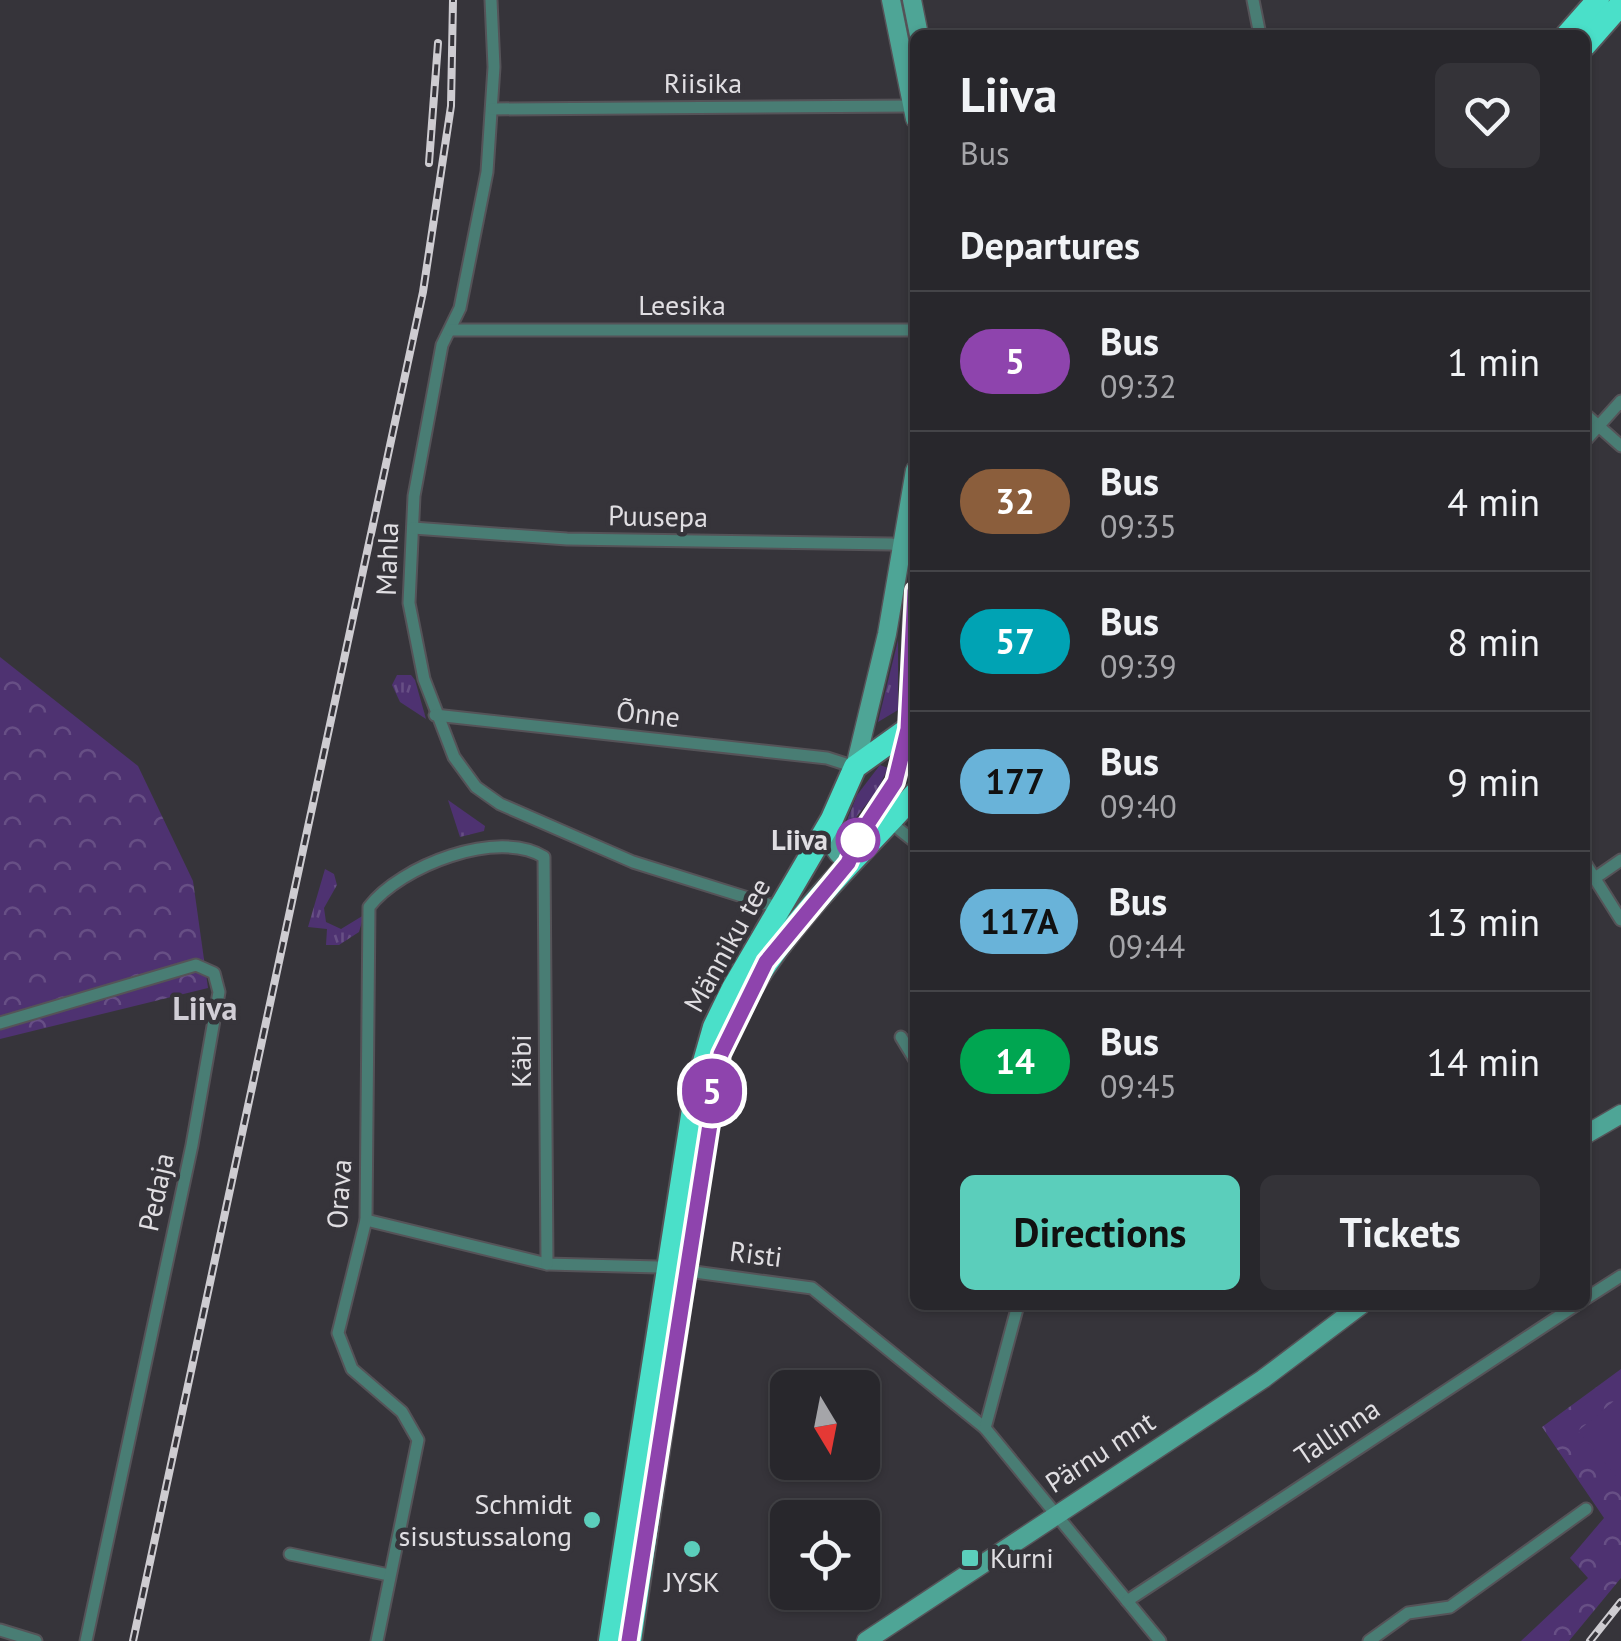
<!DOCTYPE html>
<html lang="en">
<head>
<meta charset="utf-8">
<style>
  body { margin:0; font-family:"PT Sans",sans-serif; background:#343338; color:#f1f3f6; height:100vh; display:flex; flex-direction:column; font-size:38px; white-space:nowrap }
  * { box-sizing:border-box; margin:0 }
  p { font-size:32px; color:#a5a5a9 }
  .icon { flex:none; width:55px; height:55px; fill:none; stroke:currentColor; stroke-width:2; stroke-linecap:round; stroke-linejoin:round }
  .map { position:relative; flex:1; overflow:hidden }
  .details { position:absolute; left:910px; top:30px; width:680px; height:1280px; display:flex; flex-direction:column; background:#28272c; border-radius:15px; box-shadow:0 2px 8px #0004,0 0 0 2px #444448 }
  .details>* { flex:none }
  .badge { padding:0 20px; border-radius:32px; font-size:35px; line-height:65px }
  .needle { width:65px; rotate:170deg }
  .fabs { position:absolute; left:770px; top:1370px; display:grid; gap:20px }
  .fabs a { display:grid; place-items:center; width:110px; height:110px; border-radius:15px; background:#28272c; box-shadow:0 2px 8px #0004,0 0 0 2px #444448; font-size:50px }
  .map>.badge { position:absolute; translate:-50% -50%; box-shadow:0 0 0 5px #fff }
  h2 { padding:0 50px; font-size:38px; line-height:90px }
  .round { display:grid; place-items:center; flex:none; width:105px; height:105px; border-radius:15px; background:#343338 }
  .overview { display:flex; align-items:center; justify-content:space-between; height:170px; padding:0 50px }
  h1 { font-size:48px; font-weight:800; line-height:75px }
  .cta { display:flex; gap:20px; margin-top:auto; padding:20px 50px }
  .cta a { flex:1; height:115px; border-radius:15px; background:#5bcebb; color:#111; font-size:40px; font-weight:800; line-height:115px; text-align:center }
  .cta a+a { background:#343338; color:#f1f3f6 }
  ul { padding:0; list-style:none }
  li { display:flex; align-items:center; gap:30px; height:140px; padding:0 50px; border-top:2px solid #444448 }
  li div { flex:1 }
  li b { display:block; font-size:38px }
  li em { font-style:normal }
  li .badge { min-width:110px; font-weight:700; text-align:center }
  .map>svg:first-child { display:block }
</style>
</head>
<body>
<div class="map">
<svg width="1621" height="1641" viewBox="0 0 1621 1641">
  <defs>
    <pattern id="grass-tufts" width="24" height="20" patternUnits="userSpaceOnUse" patternTransform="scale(2.5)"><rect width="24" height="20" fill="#4e3271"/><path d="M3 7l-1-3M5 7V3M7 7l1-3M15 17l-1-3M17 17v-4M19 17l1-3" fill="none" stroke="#674f85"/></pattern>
    <pattern id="forest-crowns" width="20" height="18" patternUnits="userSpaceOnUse" patternTransform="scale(2.5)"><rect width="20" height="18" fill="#4e3271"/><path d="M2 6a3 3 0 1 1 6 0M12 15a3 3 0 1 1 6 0" fill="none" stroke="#674f85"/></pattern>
  </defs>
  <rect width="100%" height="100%" fill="#36343a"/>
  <!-- grass -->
  <g fill="url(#grass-tufts)">
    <polygon points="898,640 898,710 878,722"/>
    <polygon points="397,675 411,675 415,680 426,719 400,702 392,685"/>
    <polygon points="880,765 888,768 877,791 841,836 857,795"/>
    <polygon points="448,800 485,826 484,831 460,837"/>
    <polygon points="325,869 334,874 337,885 324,908 326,922 341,929 364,915 359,932 339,945 326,945 327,929 308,927"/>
  </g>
  <!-- forest -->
  <g fill="url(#forest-crowns)">
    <polygon points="0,657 138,766 193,881 208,988 0,1039"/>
    <polygon points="1621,1369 1621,1578 1569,1641 1521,1641 1588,1578 1570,1558 1604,1518 1542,1427"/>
  </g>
  <!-- green -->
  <polygon fill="#4e3271" points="1621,1395 1621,1482 1578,1431"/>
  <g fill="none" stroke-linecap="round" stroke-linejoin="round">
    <!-- street casing -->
    <g stroke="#555358" stroke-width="15">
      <g id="street">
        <polyline points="491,0 494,67 487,172 460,308 442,345 414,496 409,603 424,679 454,757 476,787 500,804 633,862 780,908"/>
        <polyline points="1253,0 1260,35"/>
        <polyline points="492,109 913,106"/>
        <polyline points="450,330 915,330"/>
        <polyline points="1585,414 1621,446"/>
        <polyline points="1585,441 1621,401"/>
        <polyline points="413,528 567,539 891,544 903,546 915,557"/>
        <polyline points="435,715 827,758 855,767"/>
        <polyline points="890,822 915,842"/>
        <polyline points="1585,863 1621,920"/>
        <polyline points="1595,878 1621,860"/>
        <polyline points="0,1023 196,965 214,973 219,992 192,1145 86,1641"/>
        <polyline points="901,1037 915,1060"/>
        <polyline points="366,1220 547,1264 658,1267 812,1288 985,1428 1160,1641"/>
        <polyline points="1585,1299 1621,1276"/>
        <polyline points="985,1428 1018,1305"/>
        <polyline points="290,1554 389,1575"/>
        <polyline points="1127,1601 1576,1305"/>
        <polyline points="0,1630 36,1641"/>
        <path d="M 377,1641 L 418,1440 L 402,1412 L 352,1369 L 338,1333 L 366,1220 L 369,907 C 400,866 498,828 544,857 L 547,1264"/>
        <polyline points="1369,1641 1408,1613 1450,1607 1586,1509"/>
      </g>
    </g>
    <!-- secondary casing -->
    <g stroke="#555358" stroke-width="21">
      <g id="secondary">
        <polyline points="891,0 915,119"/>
        <polyline points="912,0 919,35"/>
        <polyline points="855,767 887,634 915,470"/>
        <path d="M 832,820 C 830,841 830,850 849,863 C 862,829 889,802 900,768 C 918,713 906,649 915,592"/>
        <polyline points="1585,1135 1621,1114"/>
        <polyline points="866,1641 1263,1379 1361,1305"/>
      </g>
    </g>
    <!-- highway casing -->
    <g stroke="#555358" stroke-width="26">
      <g id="highway">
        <polyline points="1567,35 1598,0"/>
        <polyline points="1585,45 1621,4"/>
        <path d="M 750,989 C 794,916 858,857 915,794"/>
        <polyline points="610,1641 696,1090 714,1027 733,988 832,819 855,767 915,724"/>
        <polyline points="630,1641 697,1188"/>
      </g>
    </g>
    <!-- street -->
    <use href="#street" stroke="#497d74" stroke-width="11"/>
    <!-- secondary -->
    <use href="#secondary" stroke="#4ea596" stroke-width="18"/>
    <!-- highway -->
    <use href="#highway" stroke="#4ae0c9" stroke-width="22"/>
    <!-- rail casing -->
    <g stroke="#ceccd1" stroke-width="8">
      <g id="rail">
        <polyline points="429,163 438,43"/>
        <polyline points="133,1641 423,292 451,106 453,0"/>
        <polyline points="1590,1641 1621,1602"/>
      </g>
    </g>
    <!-- rail -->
    <use href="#rail" stroke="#36343a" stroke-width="4" stroke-dasharray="11" stroke-linecap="butt"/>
  </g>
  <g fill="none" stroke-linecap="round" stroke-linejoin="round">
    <!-- line casing -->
    <g stroke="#fff" stroke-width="22">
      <polyline id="line" points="629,1641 721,1054 766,962 848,863 860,835 895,782 908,729 915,591"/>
    </g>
    <!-- line -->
    <use href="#line" stroke="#8e44ad" stroke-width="15"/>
  </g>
  <!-- markers -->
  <circle fill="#fff" stroke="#8e44ad" stroke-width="5" cx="858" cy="840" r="20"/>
  <g fill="#5bcebb" stroke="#36343a" stroke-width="4">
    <circle cx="592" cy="1520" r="10"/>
    <circle cx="692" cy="1549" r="10"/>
    <rect x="960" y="1548" width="20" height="20" rx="5"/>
  </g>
  <g text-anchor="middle" stroke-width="9" stroke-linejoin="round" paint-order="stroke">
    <!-- street labels -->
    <g font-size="28" fill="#e0dee2" stroke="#36343a">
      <text x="703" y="93">Riisika</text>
      <text x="682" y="315">Leesika</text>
      <text transform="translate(658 516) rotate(1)" y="10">Puusepa</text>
      <text transform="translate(387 559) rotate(-88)" y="10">Mahla</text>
      <text transform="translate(648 714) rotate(6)" y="10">Õnne</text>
      <text transform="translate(727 945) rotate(-61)" y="10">Männiku tee</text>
      <text transform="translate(521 1061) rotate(-90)" y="10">Käbi</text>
      <text transform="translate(156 1192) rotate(-78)" y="10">Pedaja</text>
      <text transform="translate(339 1194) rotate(-86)" y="10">Orava</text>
      <text transform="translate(756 1254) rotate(7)" y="10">Risti</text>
      <text transform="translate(1337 1432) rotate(-34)" y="10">Tallinna</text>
      <text transform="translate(1100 1452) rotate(-33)" y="10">Pärnu mnt</text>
    </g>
    <!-- stop labels -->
    <g font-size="28" font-weight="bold" fill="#e0dee2" stroke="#36343a" text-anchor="end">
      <text x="828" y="850">Liiva</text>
    </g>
    <!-- poi labels -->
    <g font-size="28" fill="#e0dee2" stroke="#36343a" text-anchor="end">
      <text x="572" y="1514">Schmidt<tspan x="572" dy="32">sisustussalong</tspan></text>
      <text x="990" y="1568" text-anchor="start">Kurni</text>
      <text x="692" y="1592" text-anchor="middle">JYSK</text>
    </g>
    <!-- quarter labels -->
    <g font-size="32" font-weight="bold" fill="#d1ced6" stroke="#36343a">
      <text x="205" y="1020">Liiva</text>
    </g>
  </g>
</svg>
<div class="fabs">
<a><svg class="needle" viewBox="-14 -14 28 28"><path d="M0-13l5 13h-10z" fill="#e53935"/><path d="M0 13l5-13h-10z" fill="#a5a5a9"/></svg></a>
<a><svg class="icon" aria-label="locate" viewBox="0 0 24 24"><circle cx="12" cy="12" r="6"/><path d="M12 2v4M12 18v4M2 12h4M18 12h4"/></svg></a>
</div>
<b class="badge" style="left:712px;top:1091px;background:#8e44ad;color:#fff">5</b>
<section class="details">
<div class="overview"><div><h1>Liiva</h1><p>Bus</p></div><a class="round"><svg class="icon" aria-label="heart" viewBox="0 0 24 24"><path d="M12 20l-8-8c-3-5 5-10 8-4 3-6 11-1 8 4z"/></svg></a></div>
<h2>Departures</h2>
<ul>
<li><span class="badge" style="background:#8e44ad;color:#fff">5</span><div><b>Bus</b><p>09:32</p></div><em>1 min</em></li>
<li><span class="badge" style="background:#8b5e3c;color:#fff">32</span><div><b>Bus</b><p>09:35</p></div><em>4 min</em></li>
<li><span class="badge" style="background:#00a3b4;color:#fff">57</span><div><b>Bus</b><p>09:39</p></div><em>8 min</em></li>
<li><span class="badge" style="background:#69b3d9;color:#111">177</span><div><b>Bus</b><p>09:40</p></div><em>9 min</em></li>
<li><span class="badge" style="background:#69b3d9;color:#111">117A</span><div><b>Bus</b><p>09:44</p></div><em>13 min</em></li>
<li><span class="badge" style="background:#00a651;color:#fff">14</span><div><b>Bus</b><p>09:45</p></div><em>14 min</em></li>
</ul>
<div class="cta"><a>Directions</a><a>Tickets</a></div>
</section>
</div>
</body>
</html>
